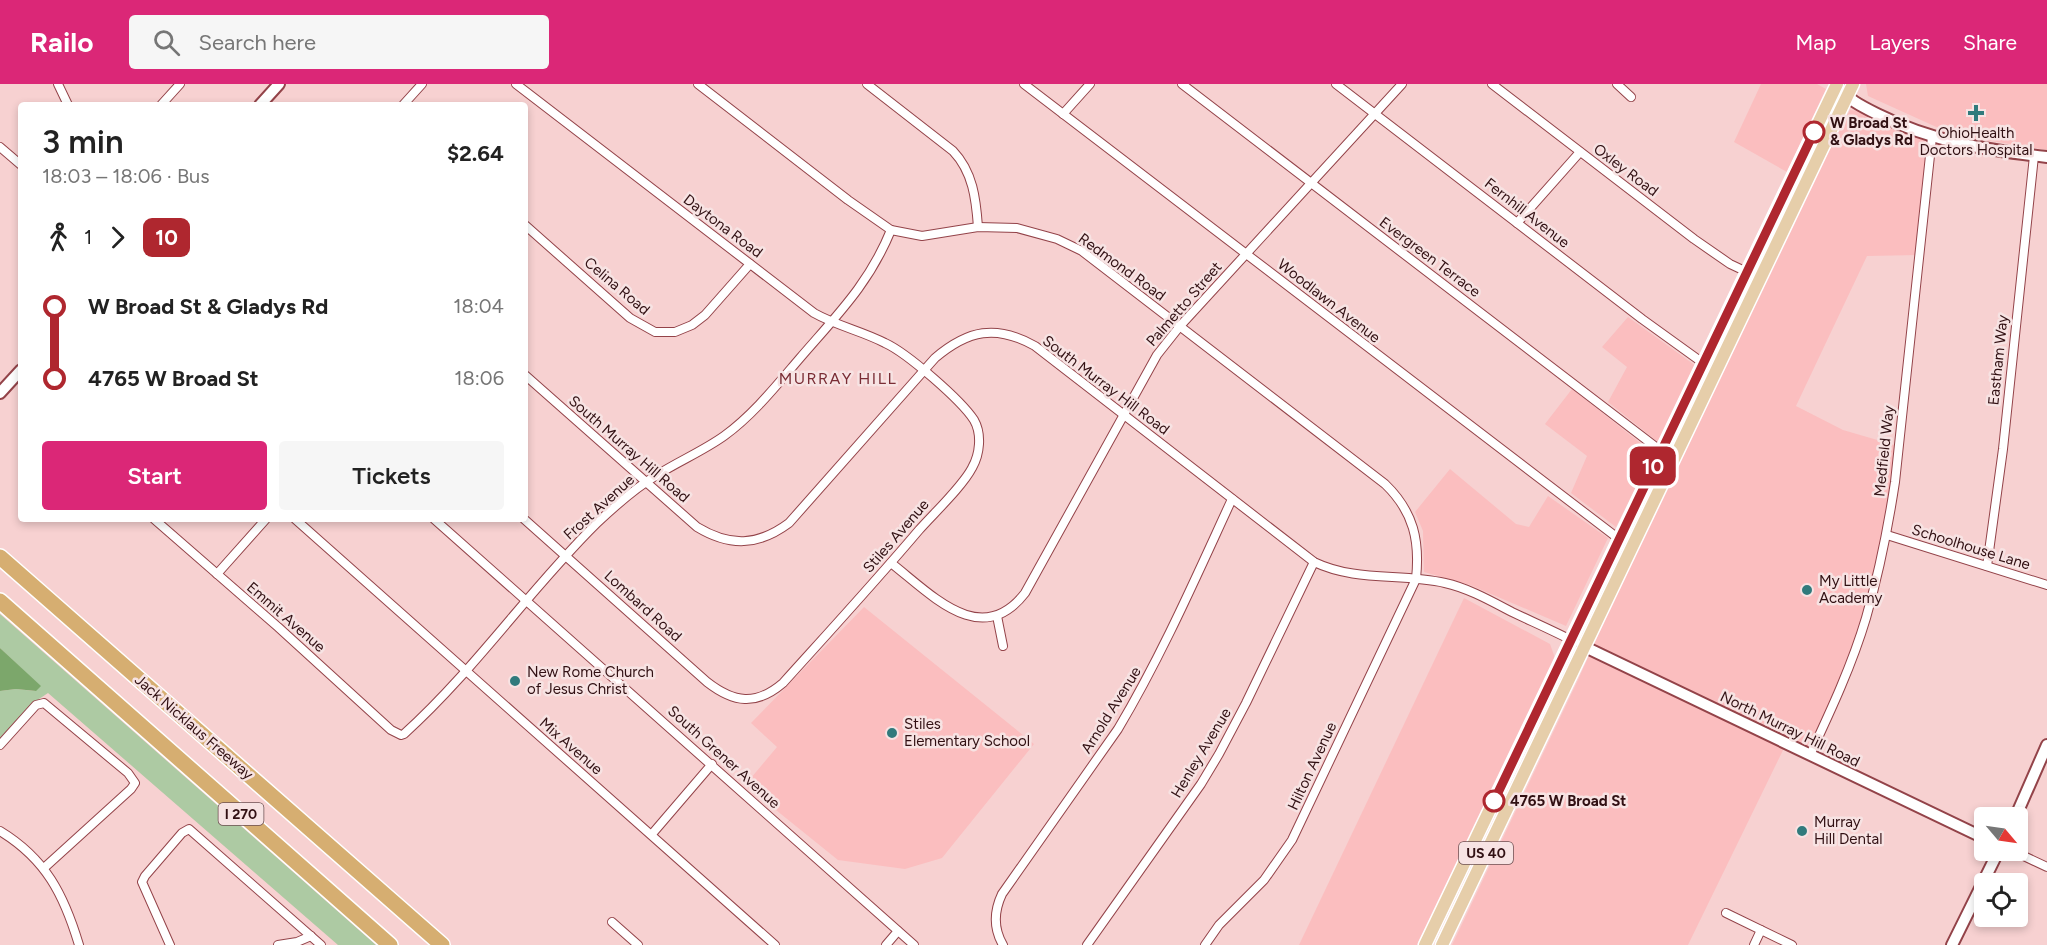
<!DOCTYPE html>
<html lang="en">
<head>
<meta charset="utf-8">
<style>
  body { margin:0; font-family:Figtree,sans-serif; background:#f6f6f6; color:#222; height:100vh; display:flex; flex-direction:column; font-size:22px; white-space:nowrap }
  * { box-sizing:border-box; margin:0 }
  p { font-size:20px; color:#767676 }
  .icon { flex:none; width:33px; height:33px; fill:none; stroke:currentColor; stroke-width:2; stroke-linecap:round; stroke-linejoin:round }
  .map { position:relative; flex:1; overflow:hidden }
  .panel { position:absolute; left:18px; top:18px; width:510px; height:420px; display:flex; flex-direction:column; background:#fff; border-radius:6px; box-shadow:0 3px 9px #0003 }
  .panel>* { flex:none }
  .badge { padding:0 12px; border-radius:9px; font-size:21px; line-height:39px }
  .needle { width:39px; rotate:119deg }
  .controls { position:absolute; left:1974px; top:723px; display:grid; gap:12px }
  .controls a { display:grid; place-items:center; width:54px; height:54px; border-radius:6px; background:#fff; box-shadow:0 3px 9px #0003; font-size:30px }
  .map>.badge { position:absolute; translate:-50% -50%; box-shadow:0 0 0 3px #fff }
  .legs { display:flex; align-items:center; gap:9px; height:66px; padding:0 24px; font-size:20px }
  .legs p { margin-inline-start:auto }
  .overview { display:flex; align-items:center; justify-content:space-between; height:102px; padding:0 24px }
  h1 { font-size:33px; font-weight:600; line-height:45px }
  .button { display:flex; gap:12px; margin-top:auto; padding:12px 24px }
  .button a { flex:1; height:69px; border-radius:6px; background:#db2777; color:#fff; font-size:24px; font-weight:600; line-height:69px; text-align:center }
  .button a+a { background:#f6f6f6; color:#222 }
  ul { padding:0 24px; list-style:none }
  li { display:flex; align-items:center; gap:21px; height:72px; font-size:22px }
  li i { display:grid; place-items:center; width:9px; height:100%; margin:0 8px; background:currentColor }
  li i::after { content:''; width:15px; height:15px; margin:-8px; border:4px solid; border-radius:50%; background:#fff }
  li p { margin-inline-start:auto }
  li:first-child i { background:linear-gradient(#0000 50%,currentColor 0) }
  li:last-child i { background:linear-gradient(currentColor 50%,#0000 0) }
  header { display:flex; align-items:center; gap:36px; box-sizing:border-box; height:84px; padding:0 30px; background:#db2777; color:#fff }
  header strong { font-size:28px }
  nav { display:flex; gap:33px; margin-inline-start:auto; font-size:21px }
  .search { width:420px; height:54px; background:#f6f6f6; display:flex; align-items:center; gap:15px; box-sizing:border-box; padding:0 21px; border-radius:6px; color:#767676; font-size:22px }
  .map>svg:first-child { display:block }
</style>
</head>
<body>
<header>
<strong>Railo</strong>
<div class="search"><svg class="icon" aria-label="search" viewBox="0 0 24 24"><circle cx="10" cy="10" r="6"/><path d="M15 15l6 6"/></svg>Search here</div>
<nav><a>Map</a><a>Layers</a><a>Share</a></nav>
</header>
<div class="map">
<svg width="2047" height="861" viewBox="0 0 2047 861">
  <rect width="100%" height="100%" fill="#f7d1d1"/>
  <!-- built -->
  <g fill="#fbbebf">
    <polygon points="1761,0 1817,0 1826,5 1787,88 1734,58"/>
    <polygon points="1866,0 2047,0 2047,66 1967,53 1943,46 1868,12"/>
    <polygon points="1850,26 1876,29 1932,53 1919,171 1867,172 1796,322 1843,346 1898,362 1895,398 1866,534 1810,671 1786,660 1688,861 1452,861 1578,596 1636,466 1806,112"/>
    <polygon points="1628,233 1696,282 1658,358 1608,318 1627,283 1602,263"/>
    <polygon points="1572,305 1653,369 1616,443 1571,409 1587,372 1545,340"/>
    <polygon points="1450,385 1516,440 1529,443 1548,412 1608,454 1566,542 1470,501 1424,488 1423,447 1415,428"/>
    <polygon points="1464,514 1550,560 1555,574 1417,861 1299,861"/>
    <polygon points="864,523 1034,660 942,774 905,785 838,776 745,701 777,663 751,639"/>
  </g>
  <!-- green -->
  <polygon fill="#adcaa3" points="0,530 376,861 338,861 48,609 36,617 0,656 0,607 16,605 35,607 40,602 0,564"/>
  <!-- forest -->
  <polygon fill="#7ca76b" points="0,564 41,602 36,607 16,605 0,607"/>
  <g fill="none" stroke-linecap="round" stroke-linejoin="round">
    <!-- minor casing -->
    <g stroke="#934349" stroke-width="10">
      <g id="minor">
        <polyline points="58,0 68,21"/>
        <path d="M 516,0 L 814,229 C 837,242 862,247 885,259 C 907,269 961,316 974,336 C 982,350 980,370 972,384 C 962,403 934,429 919,446 C 875,498 829,548 783,599 C 756,622 734,619 707,598 L 524,435"/>
        <path d="M 698,0 L 848,116 L 891,146 L 922,152 L 978,143 L 1017,144 L 1057,155 L 1082,167 L 1385,400 C 1414,428 1420,457 1416,495 L 1292,756 L 1264,796 L 1219,841 L 1205,861"/>
        <path d="M 867,0 L 953,67 C 973,88 976,115 978,143"/>
        <polyline points="1024,0 1619,455"/>
        <polyline points="1182,0 1661,367"/>
        <polyline points="1336,0 1642,235 1703,279"/>
        <polyline points="1492,0 1694,155 1730,180 1747,188"/>
        <polyline points="1617,0 1631,13"/>
        <polyline points="161,21 180,0"/>
        <polyline points="403,21 422,0"/>
        <polyline points="1063,30 1090,0"/>
        <polyline points="0,63 21,81"/>
        <polyline points="1517,139 1580,68"/>
        <polyline points="525,141 630,234 655,248 675,248 692,241 705,231 750,180"/>
        <path d="M 525,291 L 697,443 C 730,463 758,462 789,439 L 935,274 C 968,246 996,240 1035,262 L 1314,478 C 1356,498 1400,489 1445,499 C 1468,504 1491,517 1512,528 C 1533,538 1554,547 1575,558"/>
        <path d="M 154,435 L 278,543 L 391,646 L 401,651 L 404,650 C 475,586 529,506 597,439 C 616,421 635,404 657,391 C 679,377 703,367 724,352 C 753,331 776,302 800,274 C 837,231 869,200 891,146"/>
        <polyline points="295,435 775,861"/>
        <polyline points="434,435 914,861"/>
        <polyline points="1887,451 2047,501"/>
        <path d="M 891,479 C 931,510 981,566 1025,509 L 1157,271 L 1180,242 L 1402,0"/>
        <polyline points="1987,482 2003,365 2034,72"/>
        <polyline points="217,490 266,435"/>
        <polyline points="997,532 1003,562"/>
        <polyline points="0,661 36,621 44,619 128,689 135,699 131,705 44,784"/>
        <path d="M 1810,671 C 1831,626 1852,581 1866,534 C 1879,489 1888,444 1895,398 L 1932,53"/>
        <path d="M 0,747 C 46,775 64,811 79,861"/>
        <polyline points="652,750 712,680"/>
        <polyline points="2011,766 2047,783"/>
        <polyline points="1726,829 1792,861"/>
        <polyline points="612,838 638,861"/>
        <polyline points="170,861 142,798 145,792 182,749 189,745 321,861"/>
        <polyline points="278,861 297,858 311,852"/>
        <polyline points="886,861 898,847"/>
        <path d="M 1003,861 C 993,844 994,827 1002,810 L 1118,645 C 1162,571 1196,493 1232,415"/>
        <polyline points="1087,861 1201,700 1219,670 1246,619 1314,478"/>
        <polyline points="1754,861 1761,846"/>
      </g>
    </g>
    <!-- tertiary casing -->
    <g stroke="#934349" stroke-width="14">
      <g id="tertiary">
        <path d="M 1836,1 C 1847,15 1861,22 1877,30 C 1933,58 1986,66 2047,73"/>
        <polyline points="260,21 279,0"/>
        <polyline points="0,309 21,286"/>
        <polyline points="1583,562 1984,754"/>
        <polyline points="2015,734 2047,661"/>
        <polyline points="1952,861 1999,766"/>
      </g>
    </g>
    <!-- primary casing -->
    <g stroke="#fff" stroke-width="15">
      <g id="primary">
        <polyline points="1425,861 1837,0"/>
        <polyline points="1442,861 1853,0"/>
      </g>
    </g>
    <!-- motorway casing -->
    <g stroke="#fff" stroke-width="18">
      <g id="motorway">
        <polyline points="0,473 442,861"/>
        <polyline points="0,517 390,861"/>
      </g>
    </g>
    <!-- minor -->
    <use href="#minor" stroke="#fff" stroke-width="8"/>
    <!-- tertiary -->
    <use href="#tertiary" stroke="#fff" stroke-width="10"/>
    <!-- primary -->
    <use href="#primary" stroke="#e6ceaa" stroke-width="12"/>
    <!-- motorway -->
    <use href="#motorway" stroke="#d6ae71" stroke-width="15"/>
  </g>
  <g fill="none" stroke-linecap="round" stroke-linejoin="round">
    <!-- line-1 casing -->
    <g stroke="#fff" stroke-width="14">
      <polyline id="line-1" points="1494,717 1814,48"/>
    </g>
    <!-- line-1 -->
    <use href="#line-1" stroke="#af272f" stroke-width="9"/>
  </g>
  <!-- markers -->
  <g fill="#317a7c" stroke="#f7e3e3" stroke-width="2">
    <path d="M1973 20h6v6h6v6h-6v6h-6v-6h-6v-6h6z"/>
    <circle cx="1807" cy="506" r="6"/>
    <circle cx="515" cy="597" r="6"/>
    <circle cx="892" cy="649" r="6"/>
    <circle cx="1802" cy="747" r="6"/>
  </g>
  <g fill="#fff" stroke="#af272f" stroke-width="3">
    <circle cx="1814" cy="48" r="10"/>
    <circle cx="1494" cy="717" r="10"/>
  </g>
  <g text-anchor="middle" stroke-width="5" stroke-linejoin="round" paint-order="stroke">
    <!-- shield labels -->
    <g fill="#f7e3e3" stroke="#6c4f51" stroke-width="1.5">
      <rect x="218.5" y="719" width="45" height="22" rx="4.5"/>
      <rect x="1459" y="758" width="54" height="22" rx="4.5"/>
    </g>
    <g font-size="14" font-weight="bold" fill="#311013">
      <text x="241" y="735">I 270</text>
      <text x="1486" y="774">US 40</text>
    </g>
    <!-- stop labels -->
    <g font-size="15" font-weight="bold" fill="#311013" stroke="#f7e3e3" text-anchor="start">
      <text x="1830" y="44">W Broad St<tspan x="1830" dy="17">&amp; Gladys Rd</tspan></text>
      <text x="1510" y="722">4765 W Broad St</text>
    </g>
    <!-- poi labels -->
    <g font-size="15" fill="#311013" stroke="#f7e3e3" text-anchor="start">
      <text x="1976" y="54" text-anchor="middle">OhioHealth<tspan x="1976" dy="17">Doctors Hospital</tspan></text>
      <text x="1819" y="502">My Little<tspan x="1819" dy="17">Academy</tspan></text>
      <text x="527" y="593">New Rome Church<tspan x="527" dy="17">of Jesus Christ</tspan></text>
      <text x="904" y="645">Stiles<tspan x="904" dy="17">Elementary School</tspan></text>
      <text x="1814" y="743">Murray<tspan x="1814" dy="17">Hill Dental</tspan></text>
    </g>
    <!-- street labels -->
    <g font-size="15" fill="#311013" stroke="#f7e3e3">
      <text transform="translate(1626 86) rotate(37)" y="5">Oxley Road</text>
      <text transform="translate(1527 129) rotate(38)" y="5">Fernhill Avenue</text>
      <text transform="translate(723 142) rotate(37)" y="5">Daytona Road</text>
      <text transform="translate(1430 173) rotate(37)" y="5">Evergreen Terrace</text>
      <text transform="translate(1122 183) rotate(36)" y="5">Redmond Road</text>
      <text transform="translate(617 202) rotate(40)" y="5">Celina Road</text>
      <text transform="translate(1329 217) rotate(38)" y="5">Woodlawn Avenue</text>
      <text transform="translate(1184 220) rotate(-49)" y="5">Palmetto Street</text>
      <text transform="translate(1998 276) rotate(-84)" y="5">Eastham Way</text>
      <text transform="translate(1106 301) rotate(37)" y="5">South Murray Hill Road</text>
      <text transform="translate(629 365) rotate(41)" y="5">South Murray Hill Road</text>
      <text transform="translate(1884 367) rotate(-84)" y="5">Medfield Way</text>
      <text transform="translate(599 423) rotate(-42)" y="5">Frost Avenue</text>
      <text transform="translate(896 452) rotate(-49)" y="5">Stiles Avenue</text>
      <text transform="translate(1971 463) rotate(17)" y="5">Schoolhouse Lane</text>
      <text transform="translate(643 522) rotate(42)" y="5">Lombard Road</text>
      <text transform="translate(286 533) rotate(41)" y="5">Emmit Avenue</text>
      <text transform="translate(1111 626) rotate(-58)" y="5">Arnold Avenue</text>
      <text transform="translate(194 643) rotate(41)" y="5">Jack Nicklaus Freeway</text>
      <text transform="translate(1790 645) rotate(26)" y="5">North Murray Hill Road</text>
      <text transform="translate(571 662) rotate(41)" y="5">Mix Avenue</text>
      <text transform="translate(1201 669) rotate(-59)" y="5">Henley Avenue</text>
      <text transform="translate(724 673) rotate(42)" y="5">South Grener Avenue</text>
      <text transform="translate(1312 682) rotate(-65)" y="5">Hilton Avenue</text>
    </g>
    <!-- neighbourhood labels -->
    <g font-size="16" letter-spacing="1.5" fill="#7a2d35" stroke="#f7e3e3">
      <text x="838" y="300">MURRAY HILL</text>
    </g>
  </g>
</svg>
<div class="controls">
<a><svg class="needle" viewBox="-14 -14 28 28"><path d="M0-13l5 13h-10z" fill="#e53935"/><path d="M0 13l5-13h-10z" fill="#767676"/></svg></a>
<a><svg class="icon" aria-label="locate" viewBox="0 0 24 24"><circle cx="12" cy="12" r="6"/><path d="M12 2v4M12 18v4M2 12h4M18 12h4"/></svg></a>
</div>
<b class="badge" style="left:1653px;top:382px;background:#af272f;color:#fff">10</b>
<section class="panel">
<div class="overview"><div><h1>3 min</h1><p>18:03 – 18:06 · Bus</p></div><b>$2.64</b></div>
<div class="legs"><svg class="icon" aria-label="walk" viewBox="0 0 24 24"><circle cx="13" cy="4" r="2"/><path d="M13 8l-2 6 4 7M11 14l-3 7M7 12l3-4h3l4 4"/></svg>1<svg class="icon" aria-label="forward" viewBox="0 0 24 24"><path d="M9 5l7 7-7 7"/></svg><b class="badge" style="background:#af272f;color:#fff">10</b></div>
<ul>
<li><i style="color:#af272f"></i><b>W Broad St &amp; Gladys Rd</b><p>18:04</p></li>
<li><i style="color:#af272f"></i><b>4765 W Broad St</b><p>18:06</p></li>
</ul>
<div class="button"><a>Start</a><a>Tickets</a></div>
</section>
</div>
</body>
</html>
